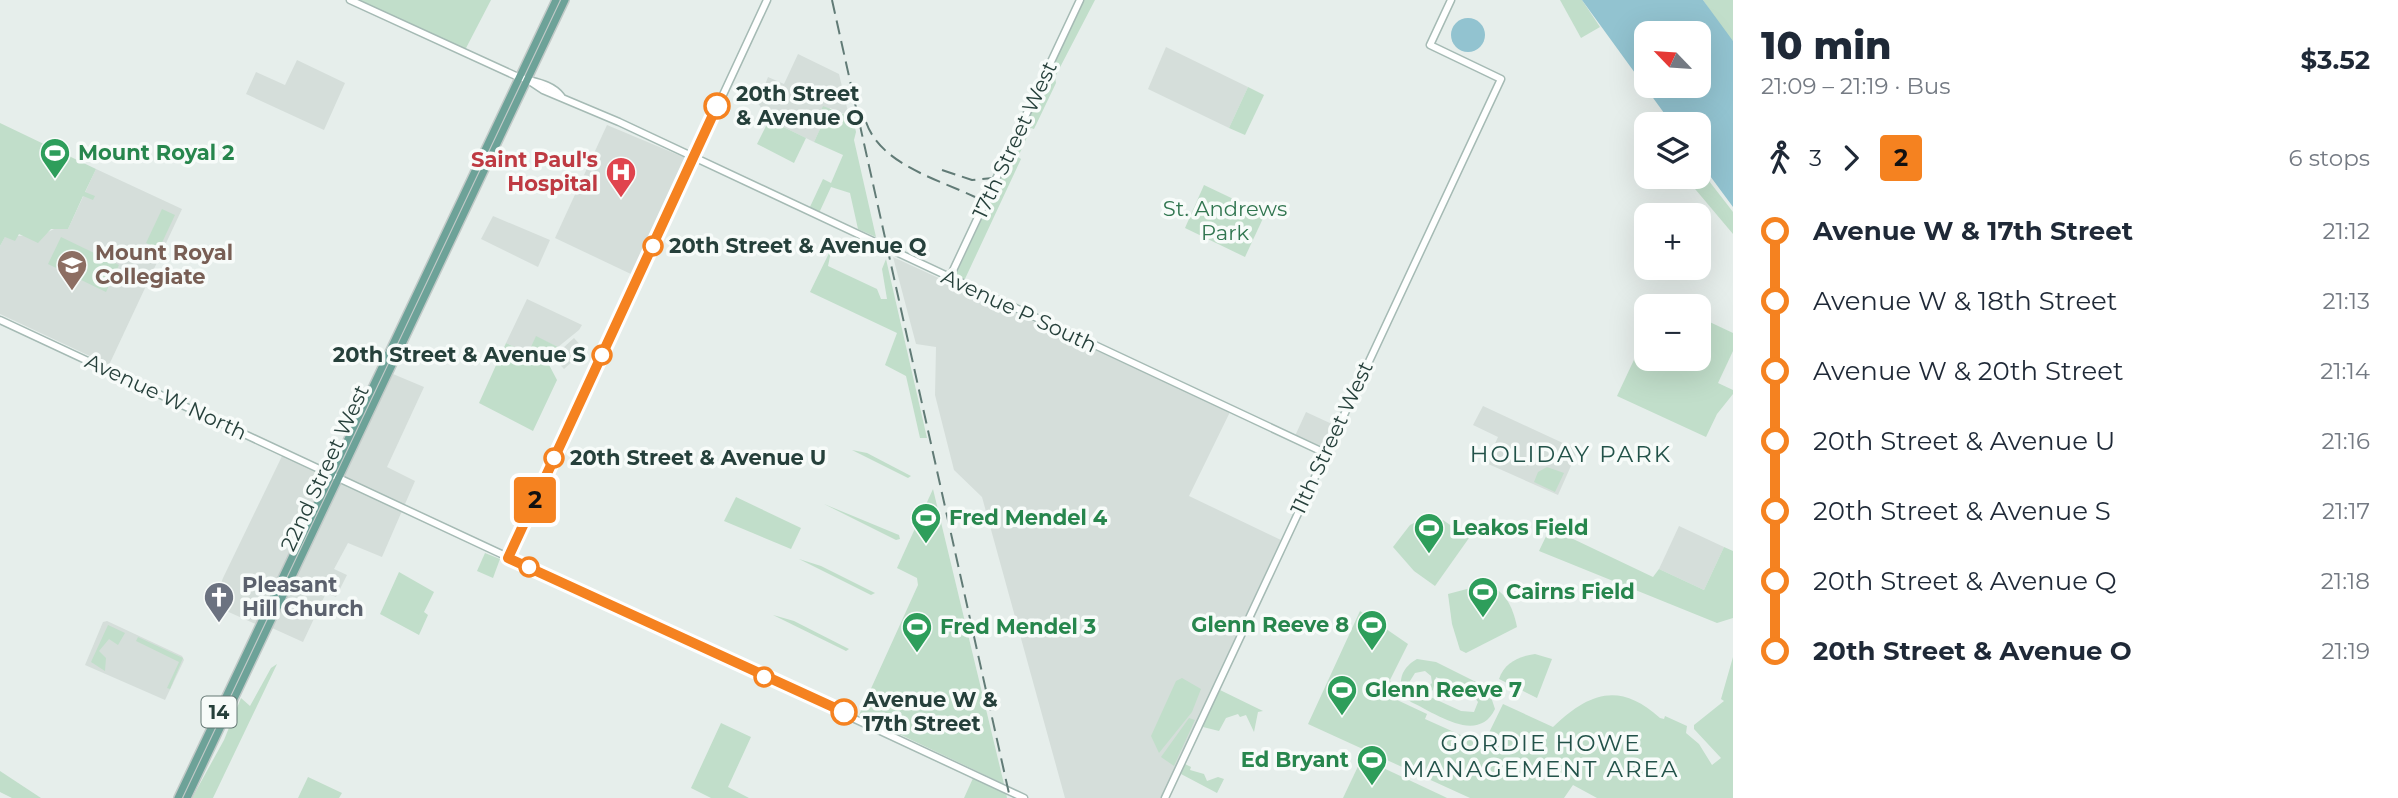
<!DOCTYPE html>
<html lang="en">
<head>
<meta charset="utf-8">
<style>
  body { margin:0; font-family:Montserrat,sans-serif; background:#f6f6f7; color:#1f2937; height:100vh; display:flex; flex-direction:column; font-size:26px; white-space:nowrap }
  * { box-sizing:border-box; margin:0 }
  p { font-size:23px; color:#747a83 }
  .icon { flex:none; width:38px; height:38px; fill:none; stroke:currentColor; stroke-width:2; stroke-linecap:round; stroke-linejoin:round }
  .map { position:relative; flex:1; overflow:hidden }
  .sheet { display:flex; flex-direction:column; background:#fff; width:665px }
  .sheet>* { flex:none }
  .badge { padding:0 14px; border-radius:5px; font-size:24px; line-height:46px }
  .needle { width:46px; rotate:295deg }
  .fabs { position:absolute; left:1634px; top:21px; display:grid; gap:14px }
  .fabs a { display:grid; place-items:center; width:77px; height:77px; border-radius:14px; background:#fff; box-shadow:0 7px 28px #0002; font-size:35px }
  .map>.badge { position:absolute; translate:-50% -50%; box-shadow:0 0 0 4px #fff }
  .legs { display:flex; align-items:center; gap:10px; height:77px; padding:0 28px; font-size:23px }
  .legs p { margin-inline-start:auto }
  .overview { display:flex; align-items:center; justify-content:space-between; height:119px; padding:0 28px }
  h1 { font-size:38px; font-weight:800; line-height:52px }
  ul { padding:0 28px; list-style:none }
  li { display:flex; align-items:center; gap:24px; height:70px; font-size:26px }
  li i { display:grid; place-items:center; width:10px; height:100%; margin:0 9px; background:currentColor }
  li i::after { content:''; width:18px; height:18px; margin:-9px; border:5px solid; border-radius:50%; background:#fff }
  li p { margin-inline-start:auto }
  li:first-child i { background:linear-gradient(#0000 50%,currentColor 0) }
  li:last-child i { background:linear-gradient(currentColor 50%,#0000 0) }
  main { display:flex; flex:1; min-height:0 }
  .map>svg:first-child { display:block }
</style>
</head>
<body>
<main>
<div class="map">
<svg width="1733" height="798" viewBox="0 0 1733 798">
  <rect width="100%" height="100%" fill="#e6eeeb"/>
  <!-- built -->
  <g fill="#d5deda">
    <polygon points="1166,47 1248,87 1229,128 1148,89"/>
    <polygon points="798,54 839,74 849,116 830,108 814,142 769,120 758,103 768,77 784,84"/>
    <polygon points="297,60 345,83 324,130 246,94 256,72 285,85"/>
    <polygon points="607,125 688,159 633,275 555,238"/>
    <polygon points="96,169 182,209 109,365 0,314 0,246 5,237 44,234 56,228 68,229"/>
    <polygon points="493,216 550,240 538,267 481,239"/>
    <polygon points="893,257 1230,412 1189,496 1281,540 1161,798 1065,798 982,497 954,470 935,395 936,347 916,344"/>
    <polygon points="527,299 582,325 579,330 558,347 536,337 528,353 506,343"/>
    <polygon points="574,338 585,350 564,369 553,357"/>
    <polygon points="393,374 424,387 387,467 415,481 382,557 348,543 334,569 347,575 336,597 326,593 303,642 272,628"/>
    <polygon points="1483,406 1578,450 1558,495 1486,463 1498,437 1473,425"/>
    <polygon points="1306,412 1332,424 1322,447 1295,436"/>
    <polygon points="284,452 332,474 260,626 213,605 223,578"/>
    <polygon points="1679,526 1724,547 1704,590 1659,569"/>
    <polygon points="107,621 182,656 184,660 165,700 85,665 103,622"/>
  </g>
  <!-- green -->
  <g fill="#c1deca" fill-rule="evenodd">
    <polygon points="359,0 491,0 465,50"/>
    <polygon points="1084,0 1095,0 1055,77 1056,83 1034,129 1031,128 1018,157 1021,159 964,281 957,277 957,272"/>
    <polygon points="1560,0 1582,0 1600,27 1581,38"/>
    <polygon points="1703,0 1733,0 1733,41 1729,38"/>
    <polygon points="1248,87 1264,95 1245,135 1229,128"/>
    <polygon points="823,106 853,118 856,132 854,140 876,237 858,229 850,193 831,187 819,213 809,209 823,179 831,183 843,155 814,142 826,116 820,113"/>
    <polygon points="769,120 806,138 794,163 757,144"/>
    <polygon points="0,123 96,169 85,192 95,196 93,200 83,196 68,229 51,229 38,243 19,234 15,241 5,237 0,246"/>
    <polygon points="1699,168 1733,212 1733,234 1685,177 1699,177"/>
    <polygon points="1204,185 1265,214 1245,257 1185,228"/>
    <polygon points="162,209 175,215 159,249 146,243"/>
    <polygon points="61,237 119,265 106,292 48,264"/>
    <polygon points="832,247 828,266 877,289 881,299 887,299 882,269 886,259 927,438 920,438 906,376 885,365 897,333 810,292"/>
    <polygon points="1699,317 1733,333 1733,351 1718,383 1733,390 1733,394 1717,414 1706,437 1617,396 1647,332 1647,359 1699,359"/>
    <polygon points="536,336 558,347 548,363 557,380 533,431 479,403 506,343 528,353"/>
    <polygon points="852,450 867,453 911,476 908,478"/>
    <polygon points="1547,467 1564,473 1555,492 1534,482 1538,472"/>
    <polygon points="933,489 1004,784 859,715 918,585 917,578 897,568"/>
    <polygon points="736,497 801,528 791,549 724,521"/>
    <polygon points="824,504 899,535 900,539 896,540"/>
    <polygon points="1426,517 1443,520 1469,538 1435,586 1414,571 1393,547 1410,525"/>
    <polygon points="1550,528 1653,577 1659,569 1704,590 1724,547 1733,551 1733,618 1717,623 1539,551"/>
    <polygon points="485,553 500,559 493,578 477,571"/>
    <polygon points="799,559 821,566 875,593 871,595"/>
    <polygon points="399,572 434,592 424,612 428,615 419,635 380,614"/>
    <path d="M 1482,585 C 1504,586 1513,607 1517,627 L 1466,653 L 1460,650 L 1452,624 L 1448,594 Z"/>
    <path d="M 1360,611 L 1408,644 L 1390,680 L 1395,699 L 1427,714 L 1425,719 L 1483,745 L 1503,704 L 1553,727 C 1589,693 1619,681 1660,718 L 1664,719 L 1665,716 L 1687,726 L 1686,733 L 1699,744 L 1712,765 L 1721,758 L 1694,729 L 1694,725 L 1724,701 L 1721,699 L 1733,657 L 1733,798 L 1597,798 L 1573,785 L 1564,798 L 1470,798 L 1308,724 Z"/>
    <polygon points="773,615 794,621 849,649 846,651"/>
    <polygon points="108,625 125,633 118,645 109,639 99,651 106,658 105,671 91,662"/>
    <polygon points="138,637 183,658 170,689 167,688 179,662 136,641"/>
    <path d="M 1535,654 L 1552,659 L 1537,698 L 1499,679 C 1504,663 1519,656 1535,654 Z"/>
    <path d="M 1417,659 L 1436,662 L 1488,688 L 1495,709 C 1478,745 1435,713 1411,702 C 1395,687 1399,669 1417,659 ZM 1425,671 L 1431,676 L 1432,683 L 1422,693 L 1414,689 L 1410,681 L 1415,673 ZM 1436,677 L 1473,695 L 1478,702 L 1474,712 L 1461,711 L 1426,695 L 1433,690 Z"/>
    <polygon points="277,664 213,798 192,798 224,740 241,698 250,706 271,668"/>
    <polygon points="1182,678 1201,689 1192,712 1159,753 1151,736 1176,681"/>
    <polygon points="1220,690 1263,711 1258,712 1254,732 1246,715 1240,717 1238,714 1226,718 1219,731 1203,727 1214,692"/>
    <polygon points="1189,718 1195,720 1174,766 1161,757"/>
    <polygon points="721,723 751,737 728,787 749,798 711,798 691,788"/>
    <polygon points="1362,758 1443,796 1447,798 1343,798"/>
    <polygon points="1185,764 1191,767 1190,770 1204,774 1207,781 1218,777 1224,779 1217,793 1181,774"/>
    <polygon points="0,771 41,798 12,798 0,792"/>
    <polygon points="974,776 1006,792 1007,798 964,798"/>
    <polygon points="308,777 342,793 339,798 298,798"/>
  </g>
  <!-- water -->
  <g fill="#92c3d0" fill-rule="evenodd">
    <path d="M 1582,0 L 1703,0 L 1733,41 L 1733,207 L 1699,161 L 1699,124 L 1672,124 ZM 1647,33 L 1699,33 L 1699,86 L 1647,86 Z"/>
    <circle cx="1468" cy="35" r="17"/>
  </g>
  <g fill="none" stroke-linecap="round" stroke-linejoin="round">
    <!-- secondary casing -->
    <g stroke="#a5bab4" stroke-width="9">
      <g id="secondary">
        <path d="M 350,0 L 516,76 C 531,82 550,82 561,96"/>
        <polyline points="528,80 543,90 619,122 1325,453"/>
        <polyline points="949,279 1080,0"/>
        <polyline points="0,320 1024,798"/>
        <polyline points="508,558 767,0"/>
        <polyline points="1165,798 1501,79 1430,45 1451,0"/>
      </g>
    </g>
    <!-- primary casing -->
    <g stroke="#c2cac8" stroke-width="10">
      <g id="primary">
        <polyline points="178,798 556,0"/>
        <polyline points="187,798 565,0"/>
      </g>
    </g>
    <!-- secondary -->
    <use href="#secondary" stroke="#fff" stroke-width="6"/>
    <!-- primary -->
    <use href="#primary" stroke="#6da298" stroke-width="7"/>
    <!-- rail -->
    <g stroke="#617b76" stroke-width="2" stroke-dasharray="14 7" stroke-linecap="butt">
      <polyline points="832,0 1010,798"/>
      <path d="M 866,122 C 881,165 938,179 975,197"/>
      <polyline points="942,170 972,180 993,178"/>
    </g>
  </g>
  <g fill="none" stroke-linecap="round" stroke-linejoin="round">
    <!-- line-1 casing -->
    <g stroke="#fff" stroke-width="16">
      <polyline id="line-1" points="717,106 508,558 844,712"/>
    </g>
    <!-- line-1 -->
    <use href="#line-1" stroke="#f58220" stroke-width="10"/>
  </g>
  <!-- icons -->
  <defs>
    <g id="stadium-pin" transform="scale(1.575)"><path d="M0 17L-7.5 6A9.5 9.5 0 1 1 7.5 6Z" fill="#2e9e5b" stroke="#f7fbf9"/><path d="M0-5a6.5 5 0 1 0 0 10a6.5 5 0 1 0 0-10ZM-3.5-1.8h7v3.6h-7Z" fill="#fff"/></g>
    <g id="hospital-pin" transform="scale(1.575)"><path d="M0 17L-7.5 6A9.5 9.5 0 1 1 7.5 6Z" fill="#e0444e" stroke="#f7fbf9"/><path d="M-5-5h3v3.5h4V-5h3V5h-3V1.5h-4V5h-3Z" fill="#fff"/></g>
    <g id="school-pin" transform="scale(1.575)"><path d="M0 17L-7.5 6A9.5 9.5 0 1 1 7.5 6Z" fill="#8d6e63" stroke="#f7fbf9"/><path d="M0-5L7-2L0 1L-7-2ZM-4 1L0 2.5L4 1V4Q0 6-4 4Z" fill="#fff"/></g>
    <g id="church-pin" transform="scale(1.575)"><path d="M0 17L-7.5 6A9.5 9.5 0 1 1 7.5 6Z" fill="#6b7280" stroke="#f7fbf9"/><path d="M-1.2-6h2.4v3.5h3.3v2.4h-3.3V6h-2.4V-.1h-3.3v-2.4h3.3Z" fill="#fff"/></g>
  </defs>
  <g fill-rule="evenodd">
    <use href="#stadium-pin" x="55" y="153"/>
    <use href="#hospital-pin" x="621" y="172"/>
    <use href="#school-pin" x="72" y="265"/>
    <use href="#stadium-pin" x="926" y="518"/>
    <use href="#stadium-pin" x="1429" y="528"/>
    <use href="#stadium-pin" x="1483" y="592"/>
    <use href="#church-pin" x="219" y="597"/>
    <use href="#stadium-pin" x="1372" y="625"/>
    <use href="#stadium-pin" x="917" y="627"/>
    <use href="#stadium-pin" x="1342" y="690"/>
    <use href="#stadium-pin" x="1372" y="760"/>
  </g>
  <!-- markers -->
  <g fill="#fff" stroke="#f58220" stroke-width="3.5">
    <circle cx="717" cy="106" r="12"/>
    <circle cx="653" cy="246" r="9"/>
    <circle cx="602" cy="355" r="9"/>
    <circle cx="554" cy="458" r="9"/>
    <circle cx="529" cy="567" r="9"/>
    <circle cx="764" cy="677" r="9"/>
    <circle cx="844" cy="712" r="12"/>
  </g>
  <g text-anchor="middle" stroke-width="7" stroke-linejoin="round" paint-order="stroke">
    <!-- shield labels -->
    <rect fill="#f7fbf9" stroke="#657874" stroke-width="2" x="201.5" y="696.5" width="35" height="31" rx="5"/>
    <g font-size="19" font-weight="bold" fill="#26403b">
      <text x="219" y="719">14</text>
    </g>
    <!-- stop labels -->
    <g font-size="21" font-weight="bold" fill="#26403b" stroke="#f7fbf9" text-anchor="start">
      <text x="736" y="101">20th Street<tspan x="736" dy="24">&amp; Avenue O</tspan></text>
      <text x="669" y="253">20th Street &amp; Avenue Q</text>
      <text x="586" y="362" text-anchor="end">20th Street &amp; Avenue S</text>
      <text x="570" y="465">20th Street &amp; Avenue U</text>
      <text x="863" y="707">Avenue W &amp;<tspan x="863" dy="24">17th Street</tspan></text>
    </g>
    <!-- street labels -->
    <g font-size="21" fill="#26403b" stroke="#f7fbf9">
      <text transform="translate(1015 140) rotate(-65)" y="7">17th Street West</text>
      <text transform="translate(1019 311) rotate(25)" y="7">Avenue P South</text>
      <text transform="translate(166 397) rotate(25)" y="7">Avenue W North</text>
      <text transform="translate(1332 438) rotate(-65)" y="7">11th Street West</text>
      <text transform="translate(325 468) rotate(-65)" y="7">22nd Street West</text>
    </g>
    <!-- leisure labels -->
    <g font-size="21" font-weight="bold" fill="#27864d" stroke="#f7fbf9" text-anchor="start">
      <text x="78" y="160">Mount Royal 2</text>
      <text x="949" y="525">Fred Mendel 4</text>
      <text x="1452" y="535">Leakos Field</text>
      <text x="1506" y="599">Cairns Field</text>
      <text x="1349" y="632" text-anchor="end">Glenn Reeve 8</text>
      <text x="940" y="634">Fred Mendel 3</text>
      <text x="1365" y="697">Glenn Reeve 7</text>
      <text x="1349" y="767" text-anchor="end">Ed Bryant</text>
    </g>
    <!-- health labels -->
    <g font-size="21" font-weight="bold" fill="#be3a42" stroke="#f7fbf9" text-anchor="end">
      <text x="598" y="167">Saint Paul's<tspan x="598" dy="24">Hospital</tspan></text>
    </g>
    <!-- park labels -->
    <g font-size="21" fill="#317650" stroke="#f7fbf9">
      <text x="1225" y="216">St. Andrews<tspan x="1225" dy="24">Park</tspan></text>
    </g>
    <!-- education labels -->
    <g font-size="21" font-weight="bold" fill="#785e54" stroke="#f7fbf9" text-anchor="start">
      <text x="95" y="260">Mount Royal<tspan x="95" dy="24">Collegiate</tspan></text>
    </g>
    <!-- worship labels -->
    <g font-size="21" font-weight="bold" fill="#5b616d" stroke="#f7fbf9" text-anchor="start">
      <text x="242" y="592">Pleasant<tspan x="242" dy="24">Hill Church</tspan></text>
    </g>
    <!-- neighbourhood labels -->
    <g font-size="23" letter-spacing="2" fill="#225249" stroke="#f7fbf9">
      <text x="1571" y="462">HOLIDAY PARK</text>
      <text x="1541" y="751">GORDIE HOWE<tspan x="1541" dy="26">MANAGEMENT AREA</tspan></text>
    </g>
  </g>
</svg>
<div class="fabs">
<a><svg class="needle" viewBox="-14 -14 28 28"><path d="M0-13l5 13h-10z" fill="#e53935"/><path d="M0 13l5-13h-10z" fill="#747a83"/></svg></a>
<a><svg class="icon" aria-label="layers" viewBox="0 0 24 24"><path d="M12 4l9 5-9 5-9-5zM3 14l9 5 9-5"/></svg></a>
<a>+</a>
<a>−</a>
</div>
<b class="badge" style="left:535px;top:500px;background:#f58220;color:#111">2</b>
</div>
<section class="sheet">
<div class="overview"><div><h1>10 min</h1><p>21:09 – 21:19 · Bus</p></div><b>$3.52</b></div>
<div class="legs"><svg class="icon" aria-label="walk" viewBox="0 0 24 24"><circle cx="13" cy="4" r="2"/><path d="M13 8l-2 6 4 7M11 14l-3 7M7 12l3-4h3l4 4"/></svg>3<svg class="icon" aria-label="forward" viewBox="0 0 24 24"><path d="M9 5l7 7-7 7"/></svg><b class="badge" style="background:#f58220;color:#111">2</b><p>6 stops</p></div>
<ul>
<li><i style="color:#f58220"></i><b>Avenue W &amp; 17th Street</b><p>21:12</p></li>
<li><i style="color:#f58220"></i><span>Avenue W &amp; 18th Street</span><p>21:13</p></li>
<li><i style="color:#f58220"></i><span>Avenue W &amp; 20th Street</span><p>21:14</p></li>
<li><i style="color:#f58220"></i><span>20th Street &amp; Avenue U</span><p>21:16</p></li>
<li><i style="color:#f58220"></i><span>20th Street &amp; Avenue S</span><p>21:17</p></li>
<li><i style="color:#f58220"></i><span>20th Street &amp; Avenue Q</span><p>21:18</p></li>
<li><i style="color:#f58220"></i><b>20th Street &amp; Avenue O</b><p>21:19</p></li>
</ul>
</section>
</main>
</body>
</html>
